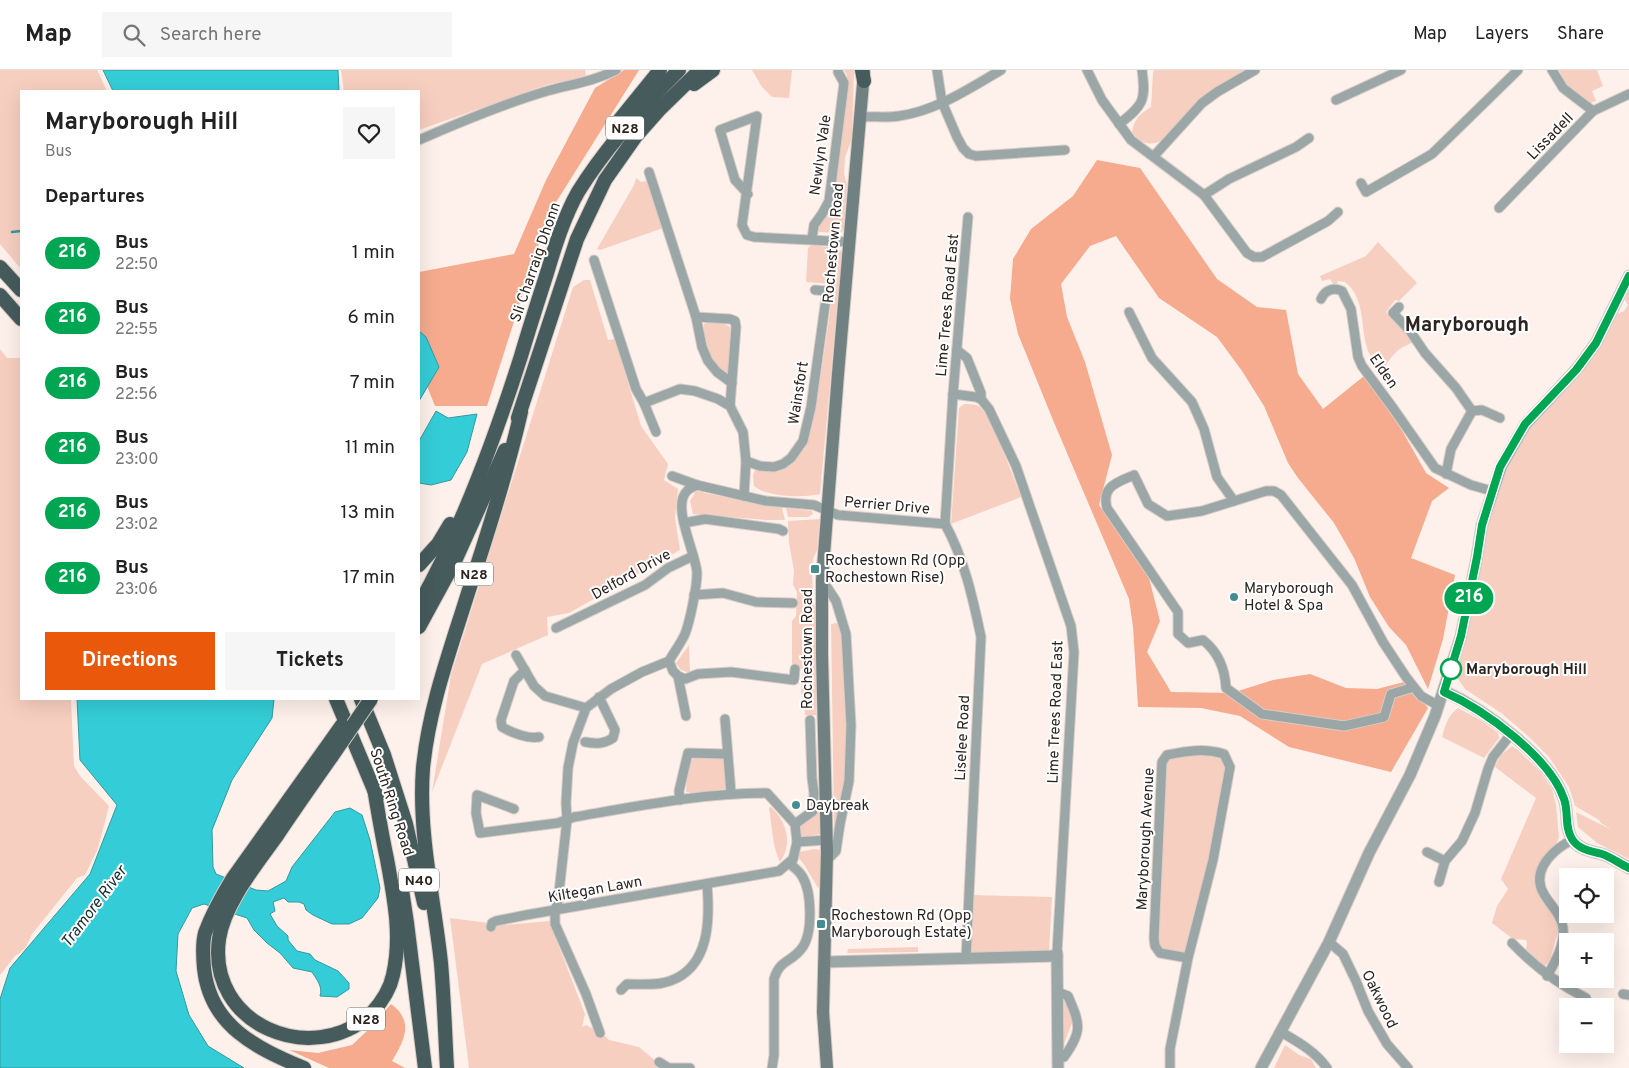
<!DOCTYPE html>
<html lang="en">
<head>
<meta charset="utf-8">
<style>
  body { margin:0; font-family:Overpass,sans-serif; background:#f6f6f6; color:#222; height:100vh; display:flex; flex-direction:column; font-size:19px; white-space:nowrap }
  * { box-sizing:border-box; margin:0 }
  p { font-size:16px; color:#767676 }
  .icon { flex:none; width:28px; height:28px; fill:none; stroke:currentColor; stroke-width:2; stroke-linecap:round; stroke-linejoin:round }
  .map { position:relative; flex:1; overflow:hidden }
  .panel { position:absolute; left:20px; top:20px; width:400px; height:610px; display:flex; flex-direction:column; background:#fff; border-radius:0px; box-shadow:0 5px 20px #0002 }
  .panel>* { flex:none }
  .badge { padding:0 10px; border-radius:16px; font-size:18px; line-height:32px }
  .fabs { position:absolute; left:1559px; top:798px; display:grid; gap:10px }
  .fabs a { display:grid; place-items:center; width:55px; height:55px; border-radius:0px; background:#fff; box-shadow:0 5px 20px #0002; font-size:25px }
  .map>.badge { position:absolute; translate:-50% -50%; box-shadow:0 0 0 2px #fff }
  h2 { padding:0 25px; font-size:19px; line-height:45px }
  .round { display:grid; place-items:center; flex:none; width:52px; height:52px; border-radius:0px; background:#f6f6f6 }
  .head { display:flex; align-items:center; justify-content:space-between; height:85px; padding:0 25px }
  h1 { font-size:24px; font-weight:700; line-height:38px }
  .button { display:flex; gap:10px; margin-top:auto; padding:10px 25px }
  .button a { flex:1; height:58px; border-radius:0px; background:#ea580c; color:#fff; font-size:20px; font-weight:700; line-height:58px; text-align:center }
  .button a+a { background:#f6f6f6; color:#222 }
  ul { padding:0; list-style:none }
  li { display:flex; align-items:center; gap:15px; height:65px; padding:0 25px }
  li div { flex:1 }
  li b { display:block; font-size:19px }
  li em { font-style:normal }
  li .badge { min-width:55px; font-weight:700; text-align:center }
  header { display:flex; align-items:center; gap:30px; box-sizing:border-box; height:70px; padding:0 25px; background:#fff; border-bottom:1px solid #e0e0e0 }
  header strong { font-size:24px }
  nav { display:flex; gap:28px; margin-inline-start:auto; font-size:18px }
  .search { width:350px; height:45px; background:#f6f6f6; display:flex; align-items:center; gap:12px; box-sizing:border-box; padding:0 18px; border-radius:0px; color:#767676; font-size:19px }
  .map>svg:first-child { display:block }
</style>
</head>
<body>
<header>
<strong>Map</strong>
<div class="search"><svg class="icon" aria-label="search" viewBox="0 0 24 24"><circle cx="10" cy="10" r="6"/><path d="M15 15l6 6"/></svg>Search here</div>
<nav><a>Map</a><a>Layers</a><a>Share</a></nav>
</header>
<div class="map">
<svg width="1629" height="998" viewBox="0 0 1629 998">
  <rect width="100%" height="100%" fill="#fef1eb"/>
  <!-- green -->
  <g fill="#f7cfc0">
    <polygon points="0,0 97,0 107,21 21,21 21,199 0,174"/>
    <polygon points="341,0 585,0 586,5 583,8 549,14 419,60 419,21 344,21"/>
    <polygon points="752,0 792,0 789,28 772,27 762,17"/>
    <polygon points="844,0 854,0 852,69 845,87 844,104 847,115 844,159 841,163 819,162 817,156 830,139 834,119 847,5"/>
    <path d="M 1154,0 L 1249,0 C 1240,4 1230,8 1221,14 C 1212,20 1202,28 1194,35 C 1181,45 1171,70 1155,73 C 1144,75 1138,70 1132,62 C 1134,49 1140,44 1151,37 L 1153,3 Z"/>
    <path d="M 1559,0 L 1597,0 L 1603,16 L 1592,21 L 1596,31 L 1590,33 C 1575,25 1565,15 1559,0 Z"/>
    <polygon points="636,108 641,112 647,111 650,115 663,158 600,180 597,179 634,115"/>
    <path d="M 1378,172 L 1417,213 L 1399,231 L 1395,230 L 1386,242 L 1409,265 L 1413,272 C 1409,274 1405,276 1401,278 C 1394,283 1382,297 1383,306 C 1378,297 1370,288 1367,278 C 1360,256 1366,229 1345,212 L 1338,211 L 1337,214 L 1333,214 L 1330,209 L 1322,211 L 1320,206 L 1366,186 Z"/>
    <path d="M 814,175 L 839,179 L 842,182 L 820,424 C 805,428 766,427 754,416 L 753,405 L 756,398 L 772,402 L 781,400 L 791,388 L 805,379 C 819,325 827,270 833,214 L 806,212 L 808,178 L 810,176 Z"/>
    <polygon points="584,210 590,210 608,270 615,269 641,356 668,394 664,410 678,419 675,448 680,480 569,543 547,547 548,565 482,594 432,722 451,605 573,217"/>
    <polygon points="1629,219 1629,789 1597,773 1578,757 1576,742 1612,760 1601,753 1599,750 1575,736 1569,717 1549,687 1528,666 1501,643 1465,619 1456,606 1455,601 1473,540 1487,454 1502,408 1508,398 1522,370 1531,357 1551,333 1584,299 1595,284 1617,244 1624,241 1628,235 1625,230"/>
    <path d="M 708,252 C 718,252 725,252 733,260 L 731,296 L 728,303 L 723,303 C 709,286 702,277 704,254 Z"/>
    <polygon points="0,279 7,288 21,288 21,629 71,629 74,696 80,706 109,736 98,778 85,805 77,808 32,864 26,877 20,883 15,886 0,905"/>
    <path d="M 964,334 C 969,334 976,334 980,337 C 992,347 1014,409 1021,427 L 951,454 L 959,338 Z"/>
    <polygon points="700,420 705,423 782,438 785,450 766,450 693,444 690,431 696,421"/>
    <polygon points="786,438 812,441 813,444 808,447 788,447"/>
    <polygon points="820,449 817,480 813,489 812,501 813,526 817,551 816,645 805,645 804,633 801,622 803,599 794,597 792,593 792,551 796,546 797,522 793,515 794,501 789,473 788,451"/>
    <polygon points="837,553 844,567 849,657 847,711 836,767 834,751 831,554"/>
    <polygon points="689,575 690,603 681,600 676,593"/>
    <path d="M 1458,638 L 1482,651 L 1498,663 L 1499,668 L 1484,688 L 1442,667 C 1445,656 1448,645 1458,638 Z"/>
    <polygon points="1512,676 1518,680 1540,701 1552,719 1556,735 1559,767 1557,773 1542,789 1537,805 1537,819 1555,847 1559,858 1550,890 1544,897 1526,880 1527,873 1526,870 1513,869 1492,853 1497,836 1508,819 1501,809 1536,728 1495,697 1500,686"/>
    <polygon points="1220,683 1230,700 1188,888 1160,883 1155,876 1162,692 1167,685"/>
    <polygon points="697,686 722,688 725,689 726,719 692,723 686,722 687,707 690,691"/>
    <polygon points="821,732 821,760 820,764 806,767 798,766 801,755 814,746"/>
    <path d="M 771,737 C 787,752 793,774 780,792 C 772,775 772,756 769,738 Z"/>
    <polygon points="814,779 820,780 822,786 821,816 818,818 805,796 798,787 800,782"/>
    <polygon points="973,825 1052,827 1049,881 971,883"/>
    <polygon points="450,848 504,855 549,851 585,944 582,957 586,955 595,960 597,965 604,965 609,970 639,977 664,998 469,998"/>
    <polygon points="918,877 918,882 847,883 848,879"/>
    <polygon points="1066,930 1074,948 1063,976 1061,931"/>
    <polygon points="1285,975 1299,985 1311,989 1316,998 1274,998"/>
  </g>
  <!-- forest -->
  <g fill="#f6ab8e">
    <polygon points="624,0 639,0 548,145 487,336 435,336 419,296 419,202 514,184 546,110 595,18"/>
    <polygon points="1097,90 1140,98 1217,209 1257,237 1286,240 1298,304 1323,339 1369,302 1426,403 1449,418 1432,431 1411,488 1455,505 1443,569 1428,619 1406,575 1389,557 1370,527 1354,488 1334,453 1298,408 1288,393 1264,336 1242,301 1217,267 1159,228 1116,166 1090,176 1061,214 1067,247 1085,292 1112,385 1099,435 1149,508 1160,551 1147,582 1171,622 1232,623 1273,610 1310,604 1346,618 1377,619 1408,611 1428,638 1391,702 1289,677 1240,646 1201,638 1138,637 1133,557 1129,529 1053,350 1018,264 1010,229 1013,189 1031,159 1073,126"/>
    <path d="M 391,934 C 395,937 400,941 402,946 C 411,960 399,979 392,991 L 405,998 L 329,998 L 289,980 L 318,983 L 352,975 L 367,961 Z"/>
  </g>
  <!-- water -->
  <g fill="#34cdd7" stroke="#329aa0">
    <polygon points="103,0 338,0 339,21 113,21"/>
    <polygon points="419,261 426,267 439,297 419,331"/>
    <polygon points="436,341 448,348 477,344 467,382 451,410 431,415 419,413 419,371"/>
    <path d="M 77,629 L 274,629 L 272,648 L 232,710 L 212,760 L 213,797 L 216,804 L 256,820 L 268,821 L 286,811 L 292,797 L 335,742 L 350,738 L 362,745 L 370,770 L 380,818 L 378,828 L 362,848 L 349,854 L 332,854 L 313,845 L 306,840 L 304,834 L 299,832 L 288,832 L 284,828 L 273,832 L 275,841 L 270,844 L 277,856 L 288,866 L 288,870 L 297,881 L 310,884 L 315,890 L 338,901 L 349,913 L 349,919 L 337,927 L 320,926 C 323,917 317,910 312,902 L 293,898 L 280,883 L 267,873 L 254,860 L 247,848 L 204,834 L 192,838 L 178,864 L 176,901 L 189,945 L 208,976 L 244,998 L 0,998 L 0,929 L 10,898 L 90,804 L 117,735 L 80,690 Z"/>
  </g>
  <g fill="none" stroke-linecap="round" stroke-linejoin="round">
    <!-- stream -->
    <polyline stroke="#329aa0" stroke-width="2.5" points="12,162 21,161"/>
    <!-- minor casing -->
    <g stroke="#d8ccc6" stroke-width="11">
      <g id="minor">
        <polyline points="937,0 942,32 957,67 963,78 969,84 976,86 1065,80"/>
        <polyline points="1087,0 1102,30 1131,70 1204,125 1247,183 1254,187 1262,187 1328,151 1338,142"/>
        <polyline points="1552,0 1563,18 1593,41"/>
        <polyline points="1336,30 1401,0"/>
        <path d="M 860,47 C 872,46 886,48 899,46 C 936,41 970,18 1001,0"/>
        <path d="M 1119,54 C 1144,35 1146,30 1142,0"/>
        <path d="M 419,70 C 460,52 503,34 547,21 C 572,14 592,12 616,0"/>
        <polyline points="1154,86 1202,33 1217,22 1255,0"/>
        <polyline points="649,102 696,247 702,277 708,291 717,302 732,313"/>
        <polyline points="1361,113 1366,122 1432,84 1518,0"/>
        <polyline points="748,124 735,110 720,60 757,46 742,155 747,165 754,167 849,172"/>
        <polyline points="1204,125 1229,109 1296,77 1309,68"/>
        <polyline points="1499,138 1593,41 1629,24"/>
        <polyline points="812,169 814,155 822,144 829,131 844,13 838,2"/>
        <polyline points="594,190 636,319 644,333 656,362"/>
        <path d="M 1321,229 C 1325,220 1333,217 1342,221 L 1351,239 L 1358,287 L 1362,296 L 1393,338 L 1435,398 L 1471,415 L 1492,421"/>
        <polyline points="1399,237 1393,243 1410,261 1425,283 1456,318 1472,341 1451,379 1446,404"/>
        <polyline points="1129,242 1152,288 1192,332 1204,359 1217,407 1234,431"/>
        <polyline points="696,247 730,249 735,251 736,257 730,336"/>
        <polyline points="957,280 967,288 981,323 981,329"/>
        <polyline points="953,324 976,327 981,329 989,339 1016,396 1071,556 1074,582 1057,883"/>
        <polyline points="644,333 680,319 695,321 718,329 730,336 743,362 746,391"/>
        <polyline points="1472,341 1482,340 1500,348"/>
        <polyline points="672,406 697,415 766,431 814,435 838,445 945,454"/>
        <path d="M 697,415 C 694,417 689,418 687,421 C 671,436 696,483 697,503 C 697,517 690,551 685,564 C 681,573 674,582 669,591 L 673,601 L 678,606 L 685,609 L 698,604 L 731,602 L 794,610 L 795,599"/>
        <polyline points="744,426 746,391 760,396 774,397 783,394 791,388 803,371 811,337 827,221 815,220"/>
        <polyline points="684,453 705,449 779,459 783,461"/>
        <path d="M 945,454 C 964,488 973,529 981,567 L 966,889"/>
        <polyline points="945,454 953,324 968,147"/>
        <polyline points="823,511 836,531 846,564 851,655 849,711 840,754 836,781 827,790"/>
        <polyline points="694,525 723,523 756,532 793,533"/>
        <polyline points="556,558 645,515 668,498 693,486"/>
        <polyline points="516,585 534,616 545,626 586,638"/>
        <path d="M 525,600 L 514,611 L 501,650 L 502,657 C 512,663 528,669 539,667"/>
        <polyline points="678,606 686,646"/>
        <path d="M 1414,617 L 1391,624 L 1384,647 L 1344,656 L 1262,644 L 1226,618 C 1225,598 1218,582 1203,570 L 1188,573 L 1178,564 L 1178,542 L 1107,438 C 1101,416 1118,412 1134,405 L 1148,434 L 1167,446 L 1202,441 L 1266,421 L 1274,421 L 1281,425 L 1352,515 L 1383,572 L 1406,607 L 1421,626 L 1439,636"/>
        <polyline points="725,649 731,723"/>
        <path d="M 585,672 C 597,674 604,674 613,668 L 615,660 L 599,627"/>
        <polyline points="680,730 679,721 688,683 727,684"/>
        <polyline points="795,754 813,741 814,723 812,708 810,650"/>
        <polyline points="797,772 827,770"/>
        <polyline points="1427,782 1445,791"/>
        <polyline points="1439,812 1445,791 1462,771 1475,743 1488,699 1493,687 1511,664"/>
        <path d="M 491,857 L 492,853 L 496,851 L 526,845 L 779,801 L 793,789 L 797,772 L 795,754 L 767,723 C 703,723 638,736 574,747 L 558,753 L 480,763 L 476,743 L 477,725 L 514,739"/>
        <polyline points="1329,872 1343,884 1356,911 1368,941 1387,974 1408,998"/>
        <path d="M 1512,873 C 1534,896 1558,914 1586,928"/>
        <path d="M 1547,906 C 1555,892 1565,875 1563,858 C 1561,842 1546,832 1541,818 C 1534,796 1556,778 1572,770"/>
        <path d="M 621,920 L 627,914 C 641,914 656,916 670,911 C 710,897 710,849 707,814"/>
        <polyline points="1623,924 1629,925"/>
        <path d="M 1281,962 C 1298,972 1315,981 1327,998"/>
        <polyline points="600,963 586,924 555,854 555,841 558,831 567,750 566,733 568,698 573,673 586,638 611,619 642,602 669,591"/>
        <path d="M 1058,988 L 1064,987 C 1083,961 1080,954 1068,926 L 1058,922"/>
        <polyline points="659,992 669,998 690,998"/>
        <path d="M 772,998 L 774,985 L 774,909 C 780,889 791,893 802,878 C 813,863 812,822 802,806 C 799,801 795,798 791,795 L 793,789"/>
        <path d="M 1170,998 L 1170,979 L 1188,888 L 1213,790 L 1230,697 L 1224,684 C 1204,678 1187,681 1167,685 L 1162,692 L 1154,868 L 1155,876 L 1160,883 L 1188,888"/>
      </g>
    </g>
    <!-- tertiary casing -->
    <g stroke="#d8ccc6" stroke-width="13">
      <g id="tertiary">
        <path d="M 1444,621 C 1483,639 1550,686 1564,729 C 1569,742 1564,756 1572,769 C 1579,780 1591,781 1602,784 C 1611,787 1620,793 1629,798"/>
        <polyline points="1057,883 1058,998"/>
        <polyline points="824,892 1057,886"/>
        <polyline points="1261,998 1329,872 1369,783 1410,705 1435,646 1461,566 1477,487 1482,455 1501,397 1525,355 1576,300 1596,273 1629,206"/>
      </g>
    </g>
    <!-- secondary casing -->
    <g stroke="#d8ccc6" stroke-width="14">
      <polyline id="secondary" points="827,998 823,942 827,782 822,585 822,510 838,304 864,2"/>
    </g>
    <!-- trunk casing -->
    <g stroke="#d8ccc6" stroke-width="16">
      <g id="trunk">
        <polyline points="862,0 864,11"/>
        <polyline points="694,14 713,0"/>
        <polyline points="613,58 660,0"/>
        <polyline points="0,197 21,220"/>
        <polyline points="0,225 21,249"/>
        <polyline points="518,348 577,169 605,110 636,66 659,40 700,0"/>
        <polyline points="419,495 438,474 450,454"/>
        <path d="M 419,535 C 461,460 495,368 521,286 C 529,259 538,231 547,203 C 555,176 564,147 578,122 C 606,77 642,37 679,0"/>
        <polyline points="419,557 455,491 505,380"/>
        <polyline points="336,629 377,727"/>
        <polyline points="361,629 384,685 406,754 424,833"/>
        <path d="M 332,686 C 313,713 294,740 276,767 C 256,795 224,834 219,869 C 207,955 312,998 371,944 C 381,933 390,920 393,905 C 402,866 394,828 387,789 C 382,766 378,742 374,718"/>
        <polyline points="402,820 407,853 425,998"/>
        <path d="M 304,998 C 256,978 210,956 204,898 C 203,887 202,874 205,863 C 212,844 222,826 233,808 L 325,679"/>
        <path d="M 447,998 C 445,963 444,928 441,893 C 434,828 418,763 423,698 C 429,637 450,581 468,523 C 488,463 507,403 521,342"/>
      </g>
    </g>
    <!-- minor -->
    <use href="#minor" stroke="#9ba6a7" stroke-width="9"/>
    <!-- tertiary -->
    <use href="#tertiary" stroke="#9ba6a7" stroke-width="11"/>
    <!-- secondary -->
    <use href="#secondary" stroke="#718182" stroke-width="12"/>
    <!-- trunk -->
    <use href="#trunk" stroke="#465b5c" stroke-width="14"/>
    <!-- trunk-bridge casing -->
    <g stroke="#d8ccc6" stroke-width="16" stroke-linecap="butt">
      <g id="trunk-bridge">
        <polyline points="325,679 342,655"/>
        <polyline points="332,686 371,629"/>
      </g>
    </g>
    <!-- trunk-bridge -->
    <use href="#trunk-bridge" stroke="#465b5c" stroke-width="14"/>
  </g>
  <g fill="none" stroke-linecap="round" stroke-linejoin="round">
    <!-- line casing -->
    <g stroke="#fff" stroke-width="11">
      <path id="line" d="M 1629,206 L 1596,273 L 1576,300 L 1525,354 L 1500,397 L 1482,455 L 1477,487 L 1461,566 L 1444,622 C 1483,639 1550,687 1564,729 C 1569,742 1564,756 1572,769 C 1579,780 1591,781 1602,784 C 1611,787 1620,794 1629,798"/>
    </g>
    <!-- line -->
    <use href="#line" stroke="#00a651" stroke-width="8"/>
  </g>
  <!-- markers -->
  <g fill="#458d92" stroke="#fff" stroke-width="2">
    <rect x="810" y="494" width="10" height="10" rx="2.5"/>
    <circle cx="1234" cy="527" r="5"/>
    <circle cx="796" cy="735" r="5"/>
    <rect x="816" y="849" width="10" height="10" rx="2.5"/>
  </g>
  <circle fill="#fff" stroke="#00a651" stroke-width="2.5" cx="1451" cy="599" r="10"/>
  <g text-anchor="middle" stroke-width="4" stroke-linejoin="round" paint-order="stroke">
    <!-- shield labels -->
    <g fill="#fff" stroke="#6b6663" stroke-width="1">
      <rect x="606" y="46.5" width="38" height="23" rx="4"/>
      <rect x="455" y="492.5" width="38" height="23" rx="4"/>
      <rect x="399" y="798.5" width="40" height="23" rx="4"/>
      <rect x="347" y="937.5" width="38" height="23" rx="4"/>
    </g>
    <g font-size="14" font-weight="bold" fill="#2c2420">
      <text x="625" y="63">N28</text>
      <text x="474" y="509">N28</text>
      <text x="419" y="815">N40</text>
      <text x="366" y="954">N28</text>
    </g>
    <!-- street labels -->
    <g font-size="15" fill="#2c2420" stroke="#fff">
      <text transform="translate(1550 66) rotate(-46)" y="5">Lissadell</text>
      <text transform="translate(820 85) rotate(-82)" y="5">Newlyn Vale</text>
      <text transform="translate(833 173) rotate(-85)" y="5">Rochestown Road</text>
      <text transform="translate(535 192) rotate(-71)" y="5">Sli Charraig Dhonn</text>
      <text transform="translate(947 235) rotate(-85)" y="5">Lime Trees Road East</text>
      <text transform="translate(1384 301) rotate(55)" y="5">Elden</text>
      <text transform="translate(798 323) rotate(-81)" y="5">Wainsfort</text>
      <text transform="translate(887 435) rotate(5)" y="5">Perrier Drive</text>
      <text transform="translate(631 504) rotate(-29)" y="5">Delford Drive</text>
      <text transform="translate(807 579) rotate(-90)" y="5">Rochestown Road</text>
      <text transform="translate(1055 642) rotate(-88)" y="5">Lime Trees Road East</text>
      <text transform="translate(962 668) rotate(-87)" y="5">Liselee Road</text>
      <text transform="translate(392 732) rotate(72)" y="5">South Ring Road</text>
      <text transform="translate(1145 769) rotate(-87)" y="5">Maryborough Avenue</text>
      <text transform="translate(595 819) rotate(-10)" y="5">Kiltegan Lawn</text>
      <text transform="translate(1380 929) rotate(64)" y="5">Oakwood</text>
    </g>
    <!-- poi labels -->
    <g font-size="15" fill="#2c2420" stroke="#fff" text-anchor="start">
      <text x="825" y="495">Rochestown Rd (Opp<tspan x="825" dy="17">Rochestown Rise)</tspan></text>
      <text x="1244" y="523">Maryborough<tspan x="1244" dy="17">Hotel &amp; Spa</tspan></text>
      <text x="806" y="740">Daybreak</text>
      <text x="831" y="850">Rochestown Rd (Opp<tspan x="831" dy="17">Maryborough Estate)</tspan></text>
    </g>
    <!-- stop labels -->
    <g font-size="15" font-weight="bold" fill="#2c2420" stroke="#fff" text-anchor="start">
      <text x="1466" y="604">Maryborough Hill</text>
    </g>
    <!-- water labels -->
    <g font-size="16" font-style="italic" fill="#162f30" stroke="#fff">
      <text transform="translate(93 836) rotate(-53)" y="6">Tramore River</text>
    </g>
    <!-- district labels -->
    <g font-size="20" font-weight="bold" fill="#2c2420" stroke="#fff">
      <text x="1467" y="261">Maryborough</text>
    </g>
  </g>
</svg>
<div class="fabs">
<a><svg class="icon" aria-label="locate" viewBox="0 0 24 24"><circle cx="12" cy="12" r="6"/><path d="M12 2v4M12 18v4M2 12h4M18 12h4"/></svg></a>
<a>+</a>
<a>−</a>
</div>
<b class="badge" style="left:1469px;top:528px;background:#00a651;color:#fff">216</b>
<section class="panel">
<div class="head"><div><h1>Maryborough Hill</h1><p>Bus</p></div><a class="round"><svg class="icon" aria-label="heart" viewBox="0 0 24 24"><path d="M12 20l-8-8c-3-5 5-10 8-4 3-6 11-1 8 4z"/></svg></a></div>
<h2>Departures</h2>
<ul>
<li><span class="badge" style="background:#00a651;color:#fff">216</span><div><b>Bus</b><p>22:50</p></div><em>1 min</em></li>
<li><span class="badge" style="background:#00a651;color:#fff">216</span><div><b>Bus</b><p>22:55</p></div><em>6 min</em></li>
<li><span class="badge" style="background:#00a651;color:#fff">216</span><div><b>Bus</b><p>22:56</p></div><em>7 min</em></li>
<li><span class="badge" style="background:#00a651;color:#fff">216</span><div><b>Bus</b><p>23:00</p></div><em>11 min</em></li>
<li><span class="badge" style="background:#00a651;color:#fff">216</span><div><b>Bus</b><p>23:02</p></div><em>13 min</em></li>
<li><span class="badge" style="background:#00a651;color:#fff">216</span><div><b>Bus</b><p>23:06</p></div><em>17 min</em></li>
</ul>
<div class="button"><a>Directions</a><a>Tickets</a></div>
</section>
</div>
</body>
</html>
